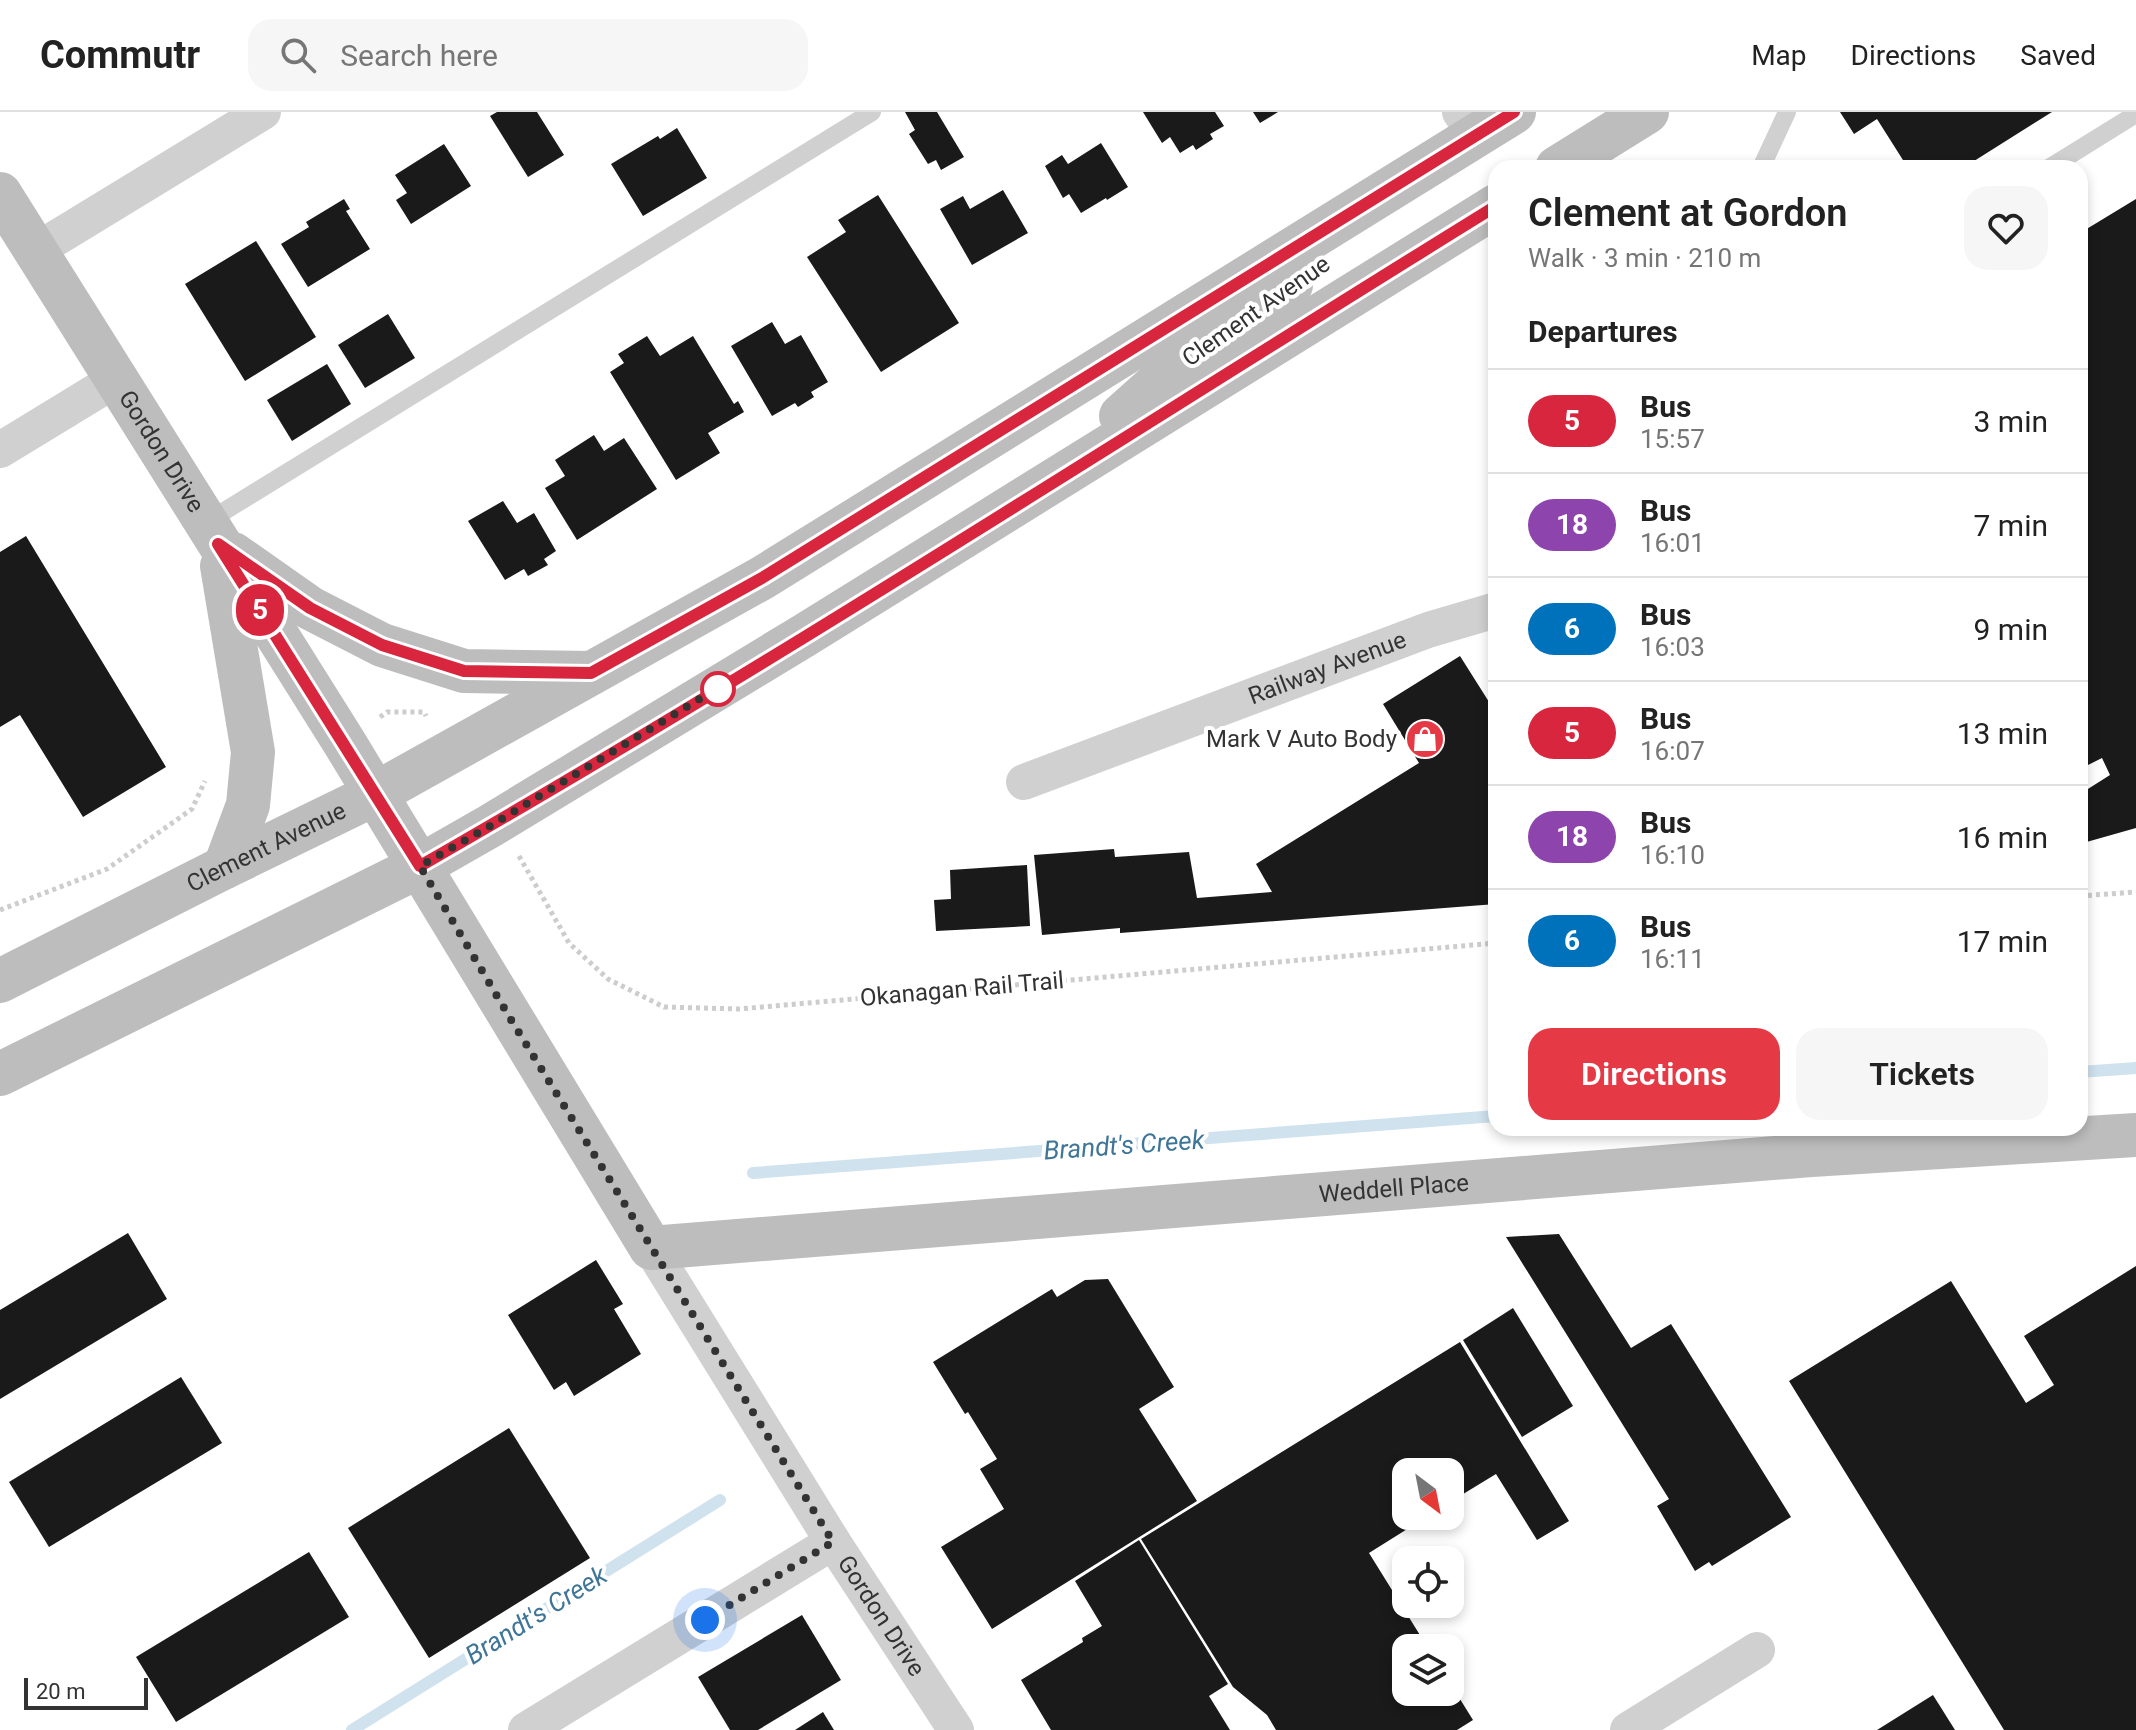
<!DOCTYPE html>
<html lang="en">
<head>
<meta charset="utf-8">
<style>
  body { margin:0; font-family:Roboto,sans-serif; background:#f6f6f6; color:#222; height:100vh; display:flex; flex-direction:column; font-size:30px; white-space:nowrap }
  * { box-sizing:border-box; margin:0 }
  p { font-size:26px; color:#767676 }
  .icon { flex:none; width:44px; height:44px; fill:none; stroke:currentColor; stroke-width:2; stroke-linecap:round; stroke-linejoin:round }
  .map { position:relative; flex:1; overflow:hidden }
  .panel { position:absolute; left:1488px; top:48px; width:600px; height:976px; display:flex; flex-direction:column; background:#fff; border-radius:24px; box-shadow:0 4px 12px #0003 }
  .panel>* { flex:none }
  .badge { padding:0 16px; border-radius:26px; font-size:28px; line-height:52px }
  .needle { width:52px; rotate:148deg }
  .controls { position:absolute; left:1392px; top:1346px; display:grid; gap:16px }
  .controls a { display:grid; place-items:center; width:72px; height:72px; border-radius:16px; background:#fff; box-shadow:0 4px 12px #0003; font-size:40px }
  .scale { position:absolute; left:24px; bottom:20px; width:124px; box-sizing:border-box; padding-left:8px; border:4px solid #333; border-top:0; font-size:22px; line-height:28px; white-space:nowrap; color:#333; -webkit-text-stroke:6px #fff; paint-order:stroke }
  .you { position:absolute; width:40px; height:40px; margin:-20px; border:6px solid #fff; border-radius:50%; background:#1a73e8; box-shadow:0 0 0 12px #1a73e833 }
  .map>.badge { position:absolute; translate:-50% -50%; box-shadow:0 0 0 4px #fff }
  h2 { padding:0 40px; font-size:30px; line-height:72px }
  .round { display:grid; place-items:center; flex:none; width:84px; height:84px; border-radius:24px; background:#f6f6f6 }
  .summary { display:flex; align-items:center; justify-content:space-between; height:136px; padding:0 40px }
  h1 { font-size:38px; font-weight:600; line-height:60px }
  .action { display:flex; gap:16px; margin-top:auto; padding:16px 40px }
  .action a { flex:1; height:92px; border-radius:24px; background:#e63946; color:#fff; font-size:32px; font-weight:600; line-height:92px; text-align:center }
  .action a+a { background:#f6f6f6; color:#222 }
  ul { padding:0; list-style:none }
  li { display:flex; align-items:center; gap:24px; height:104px; padding:0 40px; border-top:2px solid #e0e0e0 }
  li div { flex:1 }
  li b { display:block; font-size:30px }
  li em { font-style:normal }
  li .badge { min-width:88px; font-weight:700; text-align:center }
  header { display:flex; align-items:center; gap:48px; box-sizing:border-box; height:112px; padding:0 40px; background:#fff; border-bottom:2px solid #e0e0e0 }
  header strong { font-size:38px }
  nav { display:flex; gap:44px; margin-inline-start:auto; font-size:28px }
  .search { width:560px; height:72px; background:#f6f6f6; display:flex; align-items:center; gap:20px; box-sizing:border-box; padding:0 28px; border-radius:24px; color:#767676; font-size:30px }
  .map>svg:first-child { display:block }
</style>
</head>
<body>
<header>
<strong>Commutr</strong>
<div class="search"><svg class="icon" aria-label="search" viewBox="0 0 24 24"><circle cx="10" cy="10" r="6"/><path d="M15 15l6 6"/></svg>Search here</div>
<nav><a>Map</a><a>Directions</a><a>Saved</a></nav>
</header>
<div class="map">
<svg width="2136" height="1618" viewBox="0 0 2136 1618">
  <rect width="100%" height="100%" fill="#fff"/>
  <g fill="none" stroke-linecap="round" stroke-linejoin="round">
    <!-- stream -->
    <g stroke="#cfe2ee" stroke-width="12">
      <polyline points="2080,960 2136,956"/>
      <polyline points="753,1061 1496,1004"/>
      <polyline points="352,1618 720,1388"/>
    </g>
  </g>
  <!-- building -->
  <g fill="#1a1a1a">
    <polygon points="497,0 537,0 564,43 528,65 490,4"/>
    <polygon points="905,0 937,0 964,45 941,58 936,48 928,52 909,22 915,18"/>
    <polygon points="1143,0 1215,0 1224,14 1210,22 1213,27 1196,38 1193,33 1180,41 1170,25 1162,31"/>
    <polygon points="1253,0 1278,0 1260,11"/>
    <polygon points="1840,0 2052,0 1963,56 1908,56 1877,7 1854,22"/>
    <polygon points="677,16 707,66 643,104 611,52 658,24 660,27"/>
    <polygon points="1101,31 1128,75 1107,88 1106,86 1081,101 1069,82 1063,86 1045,54 1062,43 1068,52"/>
    <polygon points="444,32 471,74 411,112 396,88 407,81 395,63"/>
    <polygon points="1003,78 1028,121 972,153 940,97 963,84 970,97"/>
    <polygon points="878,83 959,211 881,260 807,145 846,120 838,108"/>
    <polygon points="344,87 350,97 346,99 370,137 308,175 281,132 309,115 306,110"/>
    <polygon points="2136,87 2136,716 2083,731 2080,726 2080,682 2110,663 2102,646 2080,657 2080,121"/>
    <polygon points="256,129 316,225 245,269 185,172"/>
    <polygon points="388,202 415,246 365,276 338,233"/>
    <polygon points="772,210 785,232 801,223 828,270 811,280 814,285 798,295 795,291 772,304 731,234"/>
    <polygon points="647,224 660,244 693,224 734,292 738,289 744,300 708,321 720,341 676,368 610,260 624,251 618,242"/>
    <polygon points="327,252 351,292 292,329 267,288"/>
    <polygon points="594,323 604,339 624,326 657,377 577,428 545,376 565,364 555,348"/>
    <polygon points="503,389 517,411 534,401 556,439 544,447 548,453 528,464 524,457 505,468 468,409"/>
    <polygon points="26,424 166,655 83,705 20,603 0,615 0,440"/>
    <polygon points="1460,544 1496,601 1496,792 1120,821 1120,816 1042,823 1034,743 1114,737 1115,745 1189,740 1197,786 1272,780 1256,752 1419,651 1383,592"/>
    <polygon points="1027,753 1030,814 936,819 934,788 951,787 950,758"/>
    <polygon points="128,1121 167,1187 0,1287 0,1198"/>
    <polygon points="1559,1122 1631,1236 1671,1212 1791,1405 1712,1454 1709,1450 1695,1459 1657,1394 1669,1387 1506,1125"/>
    <polygon points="596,1148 623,1192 614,1197 641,1242 574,1284 566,1270 554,1278 508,1203"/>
    <polygon points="2136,1154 2136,1618 2004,1618 1789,1269 1951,1169 2026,1291 2054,1273 2024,1224"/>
    <polygon points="1108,1167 1174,1275 1139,1297 1197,1389 992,1517 941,1435 1004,1397 980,1357 997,1347 968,1300 965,1302 933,1250 1052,1177 1057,1185 1085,1168"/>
    <polygon points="1513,1196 1573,1294 1522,1325 1463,1228"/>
    <polygon points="1460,1230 1569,1409 1537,1428 1496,1362 1450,1390 1450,1360 1406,1360 1406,1404 1428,1404 1369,1441 1428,1536 1406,1536 1406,1580 1450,1580 1450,1571 1473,1608 1457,1618 1276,1618 1267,1603 1233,1575 1141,1427"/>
    <polygon points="181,1265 222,1331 49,1435 9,1370"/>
    <polygon points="509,1316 590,1446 429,1546 348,1416"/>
    <polygon points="1139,1428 1228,1572 1209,1584 1230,1618 1051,1618 1021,1568 1083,1530 1082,1526 1102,1514 1075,1469"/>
    <polygon points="309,1440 349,1505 176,1610 136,1545"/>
    <polygon points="802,1503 841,1568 758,1618 730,1618 698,1565"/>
    <polygon points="1933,1583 1955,1618 1877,1618"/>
    <polygon points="823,1600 834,1618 795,1618"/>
  </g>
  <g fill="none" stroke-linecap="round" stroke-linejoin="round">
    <!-- path -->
    <g stroke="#cdcdcd" stroke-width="5" stroke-dasharray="4 4" stroke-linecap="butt">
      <polyline points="380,605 387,600 424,600 426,604"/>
      <polyline points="519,744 569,831 608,867 664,895 739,897 1496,831"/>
      <polyline points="2080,784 2136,780"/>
      <polyline points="0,798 107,757 192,697 205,669"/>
    </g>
    <!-- lane -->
    <g stroke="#d0d0d0" stroke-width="18">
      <polyline points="1761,56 1787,0"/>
      <polyline points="2049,56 2136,2"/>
      <polyline points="205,411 872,0"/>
    </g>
    <!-- street -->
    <g stroke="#d0d0d0" stroke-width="36">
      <polyline points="1460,0 1476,24"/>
      <polyline points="35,139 263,0"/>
      <polyline points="0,338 115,268"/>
      <path id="s1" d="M 1024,670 L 1428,518 L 1496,498"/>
      <path id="s2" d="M 651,1136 L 833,1430 L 956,1618"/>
      <polyline points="526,1618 833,1430"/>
      <polyline points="1628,1618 1757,1538"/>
    </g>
    <!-- secondary -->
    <g stroke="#bdbdbd" stroke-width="44">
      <polyline points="1557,56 1647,0"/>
      <path id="s3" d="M 0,82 L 344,630 L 651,1136 L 1811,1043 L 2136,1023"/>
      <polyline points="1121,304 1207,227 1291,173"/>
      <polyline points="233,442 310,496 382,533 464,559 591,561"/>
      <polyline points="222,454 253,640 248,693 225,755"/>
      <path id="s4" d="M 0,869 L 225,755 L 375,682 L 762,466 L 1514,0"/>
      <polyline points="0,962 420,754 490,714 805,523 1496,94"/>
    </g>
  </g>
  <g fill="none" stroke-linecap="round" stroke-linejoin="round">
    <!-- line casing -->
    <g stroke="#fff" stroke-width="18">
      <path id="line" d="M 1496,94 C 1138,315 785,545 420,754 L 218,432 L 310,496 L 382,533 L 464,559 L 591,561 L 762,466 L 1514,0"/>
    </g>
    <!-- line -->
    <use href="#line" stroke="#d7263d" stroke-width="12"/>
    <!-- walk -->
    <polyline stroke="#333" stroke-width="8" stroke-dasharray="0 14.4" points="705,1508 833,1430 510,906 420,754 490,714 726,571 718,577"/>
  </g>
  <!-- icons -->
  <defs>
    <g id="shop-disc" transform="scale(2)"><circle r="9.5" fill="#e63946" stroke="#fff"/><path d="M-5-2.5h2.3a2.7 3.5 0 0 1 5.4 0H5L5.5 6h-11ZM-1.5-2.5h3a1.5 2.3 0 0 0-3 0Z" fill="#fff"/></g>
  </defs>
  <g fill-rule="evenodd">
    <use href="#shop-disc" x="1425" y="627"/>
  </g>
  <!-- markers -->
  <circle fill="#fff" stroke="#d7263d" stroke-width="4" cx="718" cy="577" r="16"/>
  <g text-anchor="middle" stroke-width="8" stroke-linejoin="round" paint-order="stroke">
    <!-- street labels -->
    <g font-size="24" fill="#333" stroke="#fff">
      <text transform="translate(1256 199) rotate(-35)" y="8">Clement Avenue</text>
      <text dy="8" stroke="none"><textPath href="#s3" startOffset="304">Gordon Drive</textPath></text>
      <text dy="8" stroke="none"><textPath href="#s1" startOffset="324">Railway Avenue</textPath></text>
      <text dy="8" stroke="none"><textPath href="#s4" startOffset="298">Clement Avenue</textPath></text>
      <text transform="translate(962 877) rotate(-5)" y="8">Okanagan Rail Trail</text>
      <text dy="8" stroke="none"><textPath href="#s3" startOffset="1984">Weddell Place</textPath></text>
      <text dy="8" stroke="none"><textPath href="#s2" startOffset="434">Gordon Drive</textPath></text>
    </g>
    <!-- poi labels -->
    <g font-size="24" fill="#333" stroke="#fff" text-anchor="end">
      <text x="1397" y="635">Mark V Auto Body</text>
    </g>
    <!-- water labels -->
    <g font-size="26" font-style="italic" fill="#3f7597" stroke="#fff">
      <text transform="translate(1124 1033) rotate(-4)" y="9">Brandt's Creek</text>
      <text transform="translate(536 1503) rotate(-32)" y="9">Brandt's Creek</text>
    </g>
  </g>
</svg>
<div class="controls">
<a><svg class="needle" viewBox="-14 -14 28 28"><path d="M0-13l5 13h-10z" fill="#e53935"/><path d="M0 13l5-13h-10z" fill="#767676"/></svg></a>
<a><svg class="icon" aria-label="locate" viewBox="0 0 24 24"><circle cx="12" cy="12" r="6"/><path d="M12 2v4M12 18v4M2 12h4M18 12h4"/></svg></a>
<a><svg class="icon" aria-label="layers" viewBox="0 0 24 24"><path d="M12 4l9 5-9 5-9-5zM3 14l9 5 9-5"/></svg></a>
</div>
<div class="scale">20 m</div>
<div class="you" style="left:705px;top:1508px"></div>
<b class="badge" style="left:260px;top:498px;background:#d7263d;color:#fff">5</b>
<section class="panel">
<div class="summary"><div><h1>Clement at Gordon</h1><p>Walk · 3 min · 210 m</p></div><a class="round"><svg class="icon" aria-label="heart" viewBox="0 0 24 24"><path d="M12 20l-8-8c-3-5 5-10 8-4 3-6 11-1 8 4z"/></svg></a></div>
<h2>Departures</h2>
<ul>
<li><span class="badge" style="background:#d7263d;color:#fff">5</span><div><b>Bus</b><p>15:57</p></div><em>3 min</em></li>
<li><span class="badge" style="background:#8e44ad;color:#fff">18</span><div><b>Bus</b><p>16:01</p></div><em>7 min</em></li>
<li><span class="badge" style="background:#0072bc;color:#fff">6</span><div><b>Bus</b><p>16:03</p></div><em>9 min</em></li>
<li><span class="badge" style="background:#d7263d;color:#fff">5</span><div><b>Bus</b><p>16:07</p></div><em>13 min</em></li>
<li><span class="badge" style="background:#8e44ad;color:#fff">18</span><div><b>Bus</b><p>16:10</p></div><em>16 min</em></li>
<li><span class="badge" style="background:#0072bc;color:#fff">6</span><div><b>Bus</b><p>16:11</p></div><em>17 min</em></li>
</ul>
<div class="action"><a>Directions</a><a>Tickets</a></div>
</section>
</div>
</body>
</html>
